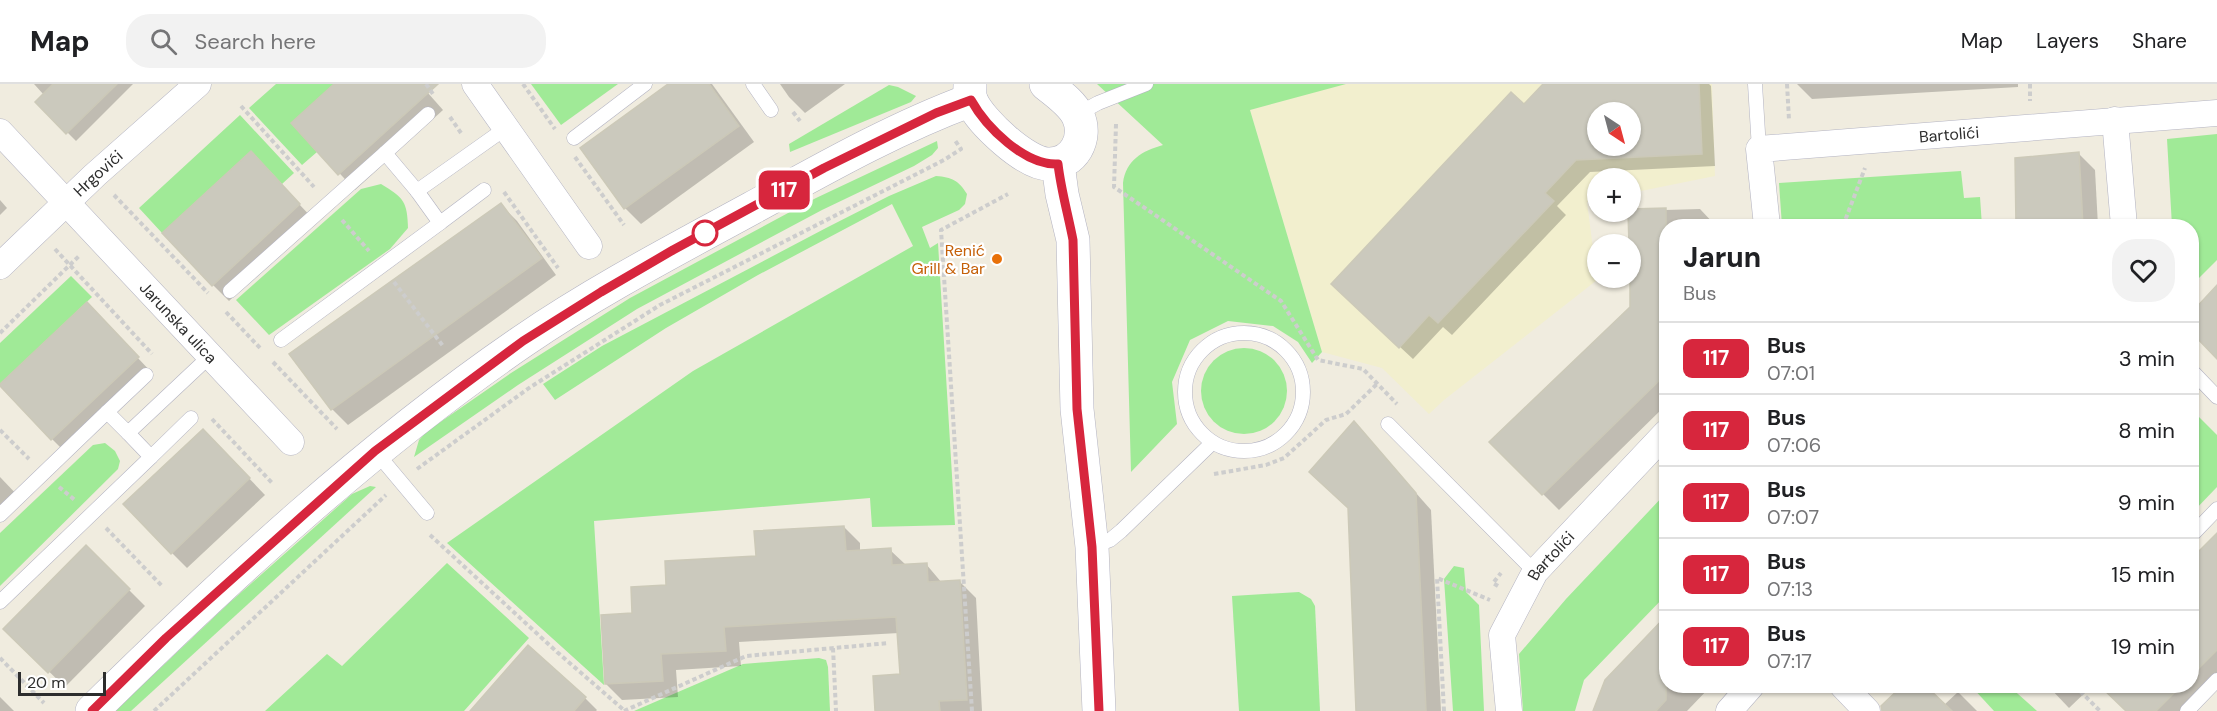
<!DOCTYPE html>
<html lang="en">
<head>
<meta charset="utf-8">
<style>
  body { margin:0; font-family:"DM Sans",sans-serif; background:#f2f2f2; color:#202124; height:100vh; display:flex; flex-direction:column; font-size:22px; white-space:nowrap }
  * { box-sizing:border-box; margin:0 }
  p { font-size:20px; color:#757577 }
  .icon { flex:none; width:33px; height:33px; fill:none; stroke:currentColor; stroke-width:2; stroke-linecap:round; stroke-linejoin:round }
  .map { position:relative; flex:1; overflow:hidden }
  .drawer { position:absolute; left:1659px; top:135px; width:540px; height:474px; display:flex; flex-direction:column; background:#fff; border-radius:24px; box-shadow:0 2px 4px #0004 }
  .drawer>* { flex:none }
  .badge { padding:0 12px; border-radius:9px; font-size:21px; line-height:39px }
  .needle { width:39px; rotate:144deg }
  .buttons { position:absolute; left:1587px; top:18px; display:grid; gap:12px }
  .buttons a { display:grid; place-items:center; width:54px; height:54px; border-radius:50%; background:#fff; box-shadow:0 2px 4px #0004; font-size:30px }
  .scale { position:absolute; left:18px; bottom:15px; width:88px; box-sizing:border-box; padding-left:6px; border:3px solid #2d2d2d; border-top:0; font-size:16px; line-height:21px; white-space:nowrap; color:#2d2d2d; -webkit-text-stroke:4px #fff; paint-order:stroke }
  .map>.badge { position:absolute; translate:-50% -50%; box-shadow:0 0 0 3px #fff }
  .round { display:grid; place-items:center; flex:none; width:63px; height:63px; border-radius:24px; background:#f2f2f2 }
  .overview { display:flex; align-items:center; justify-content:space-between; height:102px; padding:0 24px }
  h1 { font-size:28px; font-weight:800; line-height:45px }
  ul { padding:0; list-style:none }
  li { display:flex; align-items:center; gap:18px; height:72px; padding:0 24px; border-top:2px solid #e0e0e0 }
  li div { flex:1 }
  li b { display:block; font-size:22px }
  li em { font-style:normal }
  li .badge { min-width:66px; font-weight:700; text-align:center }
  header { display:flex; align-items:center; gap:36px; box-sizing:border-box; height:84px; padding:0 30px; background:#fff; border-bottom:2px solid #e0e0e0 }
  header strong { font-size:28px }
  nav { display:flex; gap:33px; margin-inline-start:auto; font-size:21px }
  .search { width:420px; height:54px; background:#f2f2f2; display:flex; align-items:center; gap:15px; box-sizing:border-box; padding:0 21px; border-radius:24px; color:#757577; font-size:22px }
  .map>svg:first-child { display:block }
</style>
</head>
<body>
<header>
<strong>Map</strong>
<div class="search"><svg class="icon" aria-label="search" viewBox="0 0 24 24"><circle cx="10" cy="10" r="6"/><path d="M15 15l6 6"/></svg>Search here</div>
<nav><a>Map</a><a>Layers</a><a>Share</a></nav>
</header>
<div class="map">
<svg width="2217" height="627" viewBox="0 0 2217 627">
  <rect width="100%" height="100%" fill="#f0ecdf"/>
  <!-- education -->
  <path fill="#f2efce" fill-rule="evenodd" d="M 1342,0 L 1712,0 L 1715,92 L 1631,109 L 1630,94 L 1598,94 L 1597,116 L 1587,118 L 1597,196 L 1444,316 L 1429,330 L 1382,284 L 1322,268 L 1250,26 ZM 1598,28 L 1630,28 L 1630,62 L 1598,62 Z"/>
  <!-- green -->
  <g fill="#a0ea97">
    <polygon points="276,0 334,0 291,39 317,68 302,81 249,24"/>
    <polygon points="531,0 618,0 561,41"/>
    <path d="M 1097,0 L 1346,0 L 1250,26 L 1322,268 L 1312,279 L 1298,258 L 1273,242 L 1228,237 L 1190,256 L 1172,298 L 1177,340 L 1131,388 L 1123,99 C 1126,76 1142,67 1163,61 Z"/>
    <polygon points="889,1 898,3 916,12 911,18 790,68 789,60"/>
    <polygon points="240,31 294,89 282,100 251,67 162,149 139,124"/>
    <polygon points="2217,50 2217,176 2192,201 2192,142 2172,142 2167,55"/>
    <polygon points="937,57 938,64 932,71 914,82 822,126 637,225 518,301 414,373 419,356 426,348 511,289 630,214 816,114"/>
    <polygon points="1961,87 1964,114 1980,113 1982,142 1782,142 1779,99"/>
    <path d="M 936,92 C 952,93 959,97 967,110 L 965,120 L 959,126 L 922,143 L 930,164 L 938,159 L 955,441 L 872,443 L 870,414 L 594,437 L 604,601 L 447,459 L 693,287 L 913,162 L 892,120 L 758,191 L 666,244 L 555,316 L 543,300 L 602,262 L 826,144 L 889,112 Z"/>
    <path d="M 381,100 C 404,114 407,117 408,144 L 390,165 L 269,251 L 236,216 L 361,105 Z"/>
    <polygon points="71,192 92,213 0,300 0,259"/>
    <circle cx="1244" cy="307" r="43"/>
    <polygon points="2192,326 2217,351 2217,403 2192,429"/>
    <polygon points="105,359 115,367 120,377 118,385 0,502 0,449 93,361"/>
    <polygon points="370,402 376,403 131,627 115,627 228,520 352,410"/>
    <polygon points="1666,409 1666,511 1584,596 1575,627 1523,627 1519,570 1566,515"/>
    <polygon points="447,479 529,554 464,627 265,627 327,570 342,582"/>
    <polygon points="1454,482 1464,484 1466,508 1479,521 1484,627 1453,627 1444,495"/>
    <polygon points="1299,508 1311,515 1315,522 1320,627 1239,627 1232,512"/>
    <polygon points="819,574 826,576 828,583 830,627 634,627 743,580"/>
    <polygon points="1971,602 2009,602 2037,627 1994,627"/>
  </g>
  <!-- shadow -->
  <g fill="#0003" fill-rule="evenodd">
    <polygon points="34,0 133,0 76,57 37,18 44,11"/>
    <polygon points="336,0 420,0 443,26 355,106 293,39"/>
    <polygon points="670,0 712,0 754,58 641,140 625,124"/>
    <polygon points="780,0 845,0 805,29 789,13"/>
    <path d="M 1545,0 L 1709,0 L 1711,2 L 1715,82 L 1590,88 L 1557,122 L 1566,131 L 1452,251 L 1443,243 L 1413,275 L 1346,213 ZM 1598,28 L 1630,28 L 1630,62 L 1598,62 Z"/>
    <polygon points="1797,0 2018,0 2018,3 1812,15"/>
    <polygon points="2079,70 2095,86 2098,142 2017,142 2016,76"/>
    <polygon points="266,85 315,137 229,217 213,201"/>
    <polygon points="0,116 7,124 0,131"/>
    <polygon points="501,121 517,137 556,191 348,341 332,325 292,270"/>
    <polygon points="1700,125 1716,142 1666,142 1666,321 1559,426 1491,358 1631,224 1630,127"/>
    <polygon points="102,236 153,290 68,371 52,355"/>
    <polygon points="1354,339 1431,426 1441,627 1357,627"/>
    <polygon points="219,363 265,411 187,484 172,469"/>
    <polygon points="0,393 21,415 0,435"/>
    <polygon points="844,443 860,459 860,468 890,466 906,481 926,480 942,499 960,498 976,514 982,627 876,627 901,591 899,549 739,558 741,582 676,586 678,613 622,616 606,600 633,530 668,502"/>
    <polygon points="2217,451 2217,597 2187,627 2128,627 2102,602 2192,602 2192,477"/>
    <polygon points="86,463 145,522 65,603 5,545"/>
    <polygon points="1666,534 1666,602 1711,602 1687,627 1595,627 1606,597"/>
    <polygon points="1904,602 1924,602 1944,621 1958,608 1977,627 1882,627 1882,623"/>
    <polygon points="2048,602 2092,602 2069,624"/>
    <polygon points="0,613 14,627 0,627"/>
    <polygon points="585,614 597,626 596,627 472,627"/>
  </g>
  <!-- building -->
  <g fill="#cbc9bd" stroke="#ccc9b8" stroke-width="1.5" fill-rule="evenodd">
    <polygon points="53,0 117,0 66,50 35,18"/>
    <polygon points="334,0 438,0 338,91 291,39"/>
    <polygon points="668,0 709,0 739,42 624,125 580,64"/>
    <path d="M 1543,0 L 1699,0 L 1702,70 L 1576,76 L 1545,109 L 1554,117 L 1438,239 L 1429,231 L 1399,264 L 1331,200 L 1511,8 L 1524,20 ZM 1598,28 L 1630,28 L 1630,62 L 1598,62 Z"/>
    <polygon points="251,67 300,120 212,202 162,149"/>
    <polygon points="2079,68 2083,142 2016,142 2015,74"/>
    <polygon points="501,119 542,174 331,326 289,270"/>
    <polygon points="1666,124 1666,290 1542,411 1489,358 1630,223 1630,160 1629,160 1628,128 1630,125"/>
    <polygon points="2217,201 2217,275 2192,249 2192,228"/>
    <polygon points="87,218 139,273 51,356 0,302 0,300"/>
    <polygon points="1354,337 1416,409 1426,627 1356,627 1348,424 1309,388"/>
    <polygon points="203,345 250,394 171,470 123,420"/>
    <polygon points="844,442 846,467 891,464 892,481 927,479 928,498 960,496 967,616 939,617 940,627 875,627 873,592 900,590 896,533 724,543 726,567 661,570 663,597 605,600 601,531 632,529 631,503 666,501 665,477 756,472 754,447"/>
    <polygon points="2217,449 2217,566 2192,591 2192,474"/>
    <polygon points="86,461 130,505 48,589 3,545"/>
    <polygon points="1666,532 1666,616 1656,627 1593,627 1605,596"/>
    <polygon points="528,561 586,613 574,627 470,627"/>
    <polygon points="1902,602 1926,602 1952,627 1882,627 1881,622"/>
    <polygon points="2100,602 2181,602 2156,627 2126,627"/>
  </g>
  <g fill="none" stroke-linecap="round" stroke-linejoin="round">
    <!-- lane casing -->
    <g stroke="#b3b3c2" stroke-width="15">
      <g id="lane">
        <polyline points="753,0 771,26"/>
        <polyline points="1755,0 1759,65"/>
        <polyline points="428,30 385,69 417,107 506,44"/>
        <polyline points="1078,30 1098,19 1146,0"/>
        <polyline points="574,54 645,0"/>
        <polyline points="417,107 440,139 484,106"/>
        <polyline points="230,207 385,69"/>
        <circle cx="1244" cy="308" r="59"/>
        <polyline points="281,256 440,139"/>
        <polyline points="2192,287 2217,313"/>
        <polyline points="146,291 107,328 128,349 210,272"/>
        <polyline points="1388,340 1535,488"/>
        <polyline points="128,349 151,373 191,334"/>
        <polyline points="375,367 427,429"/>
        <polyline points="0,431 107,328"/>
        <polyline points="2192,451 2217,425"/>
        <polyline points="1092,463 1110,456 1121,447 1212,359"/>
        <polyline points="0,518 151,373"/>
        <polyline points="2187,627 2217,596"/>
      </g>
    </g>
    <!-- street casing -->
    <g stroke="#b3b3c2" stroke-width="27">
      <g id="street">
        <polyline points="475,0 589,162"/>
        <polyline points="2115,36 2124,142"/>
        <path id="s1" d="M 0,48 L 291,358"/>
        <path id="s2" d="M 1767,142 L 1759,65 L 2217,29"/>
        <path id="s3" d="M 0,182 L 95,91 L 198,0"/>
        <polyline points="1843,602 1867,627"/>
        <path id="s4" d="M 1509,627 L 1502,551 L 1535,488 L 1666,349"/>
        <polyline points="1729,627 1751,602"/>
      </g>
    </g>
    <!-- secondary casing -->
    <g stroke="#b3b3c2" stroke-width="34">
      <g id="secondary">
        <path d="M 970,0 C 970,6 969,13 972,18 C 981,38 1026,80 1048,80 C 1074,81 1088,54 1078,32 C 1072,19 1057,9 1046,0"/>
        <polyline points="1058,80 1062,110 1073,156 1077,325 1092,463 1099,627"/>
        <path d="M 92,627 C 226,495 368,363 523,257 C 596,207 675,166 752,124 C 823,85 895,44 971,16"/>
      </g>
    </g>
    <!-- path -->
    <g stroke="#cdcdcd" stroke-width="4" stroke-dasharray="4.5 3" stroke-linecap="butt">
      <polyline points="426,0 433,10"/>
      <polyline points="523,0 555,45"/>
      <polyline points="1787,0 1789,36"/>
      <polyline points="2030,0 2030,17"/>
      <polyline points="241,22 314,103"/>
      <polyline points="793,28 800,37"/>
      <polyline points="450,33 461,49"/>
      <polyline points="1116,40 1114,103 1281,217 1318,276 1363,285 1397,320"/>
      <polyline points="575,73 624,141"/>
      <polyline points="504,108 558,184"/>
      <polyline points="114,111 208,209"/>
      <polyline points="342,136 369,167"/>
      <polyline points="1843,142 1865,84"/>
      <polyline points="55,165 152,270"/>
      <polyline points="394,198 443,262"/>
      <polyline points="226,228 260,264"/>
      <polyline points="0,249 79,172"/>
      <polyline points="273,278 337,345"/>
      <polyline points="212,335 273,400"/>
      <polyline points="0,346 29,375"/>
      <polyline points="417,385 529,304 660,221 944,76 961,65 954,55"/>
      <polyline points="1214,390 1266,381 1284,374 1326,336 1346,330 1378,299"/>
      <polyline points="59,403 76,417"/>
      <polyline points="106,444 162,502"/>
      <polyline points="430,451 557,568 625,627"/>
      <polyline points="1498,502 1493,499 1501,489"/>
      <polyline points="833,564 836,627"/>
      <polyline points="0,574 44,619"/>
      <polyline points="2075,602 2100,627"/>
      <polyline points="154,627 386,411"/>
      <polyline points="624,627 746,572 889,559"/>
      <polyline points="972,627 941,146 1008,110"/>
      <polyline points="1444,627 1437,494 1490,516"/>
    </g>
    <!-- lane -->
    <use href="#lane" stroke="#fff" stroke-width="14"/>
    <!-- street -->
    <use href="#street" stroke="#fff" stroke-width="26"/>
    <!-- secondary -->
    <use href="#secondary" stroke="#fff" stroke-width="33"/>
  </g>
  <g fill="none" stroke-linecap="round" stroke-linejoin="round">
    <!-- line casing -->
    <g stroke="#fff" stroke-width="14">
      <path id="line" d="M 92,627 L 166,554 L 375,367 L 523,257 L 601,208 L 673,166 L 824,84 L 936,29 L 971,16 C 986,43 1025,82 1058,80 C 1061,106 1068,130 1073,156 L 1077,325 L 1092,463 L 1099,627"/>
    </g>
    <!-- line -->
    <use href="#line" stroke="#d7263d" stroke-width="9"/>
  </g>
  <!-- markers -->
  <circle fill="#fff" stroke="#d7263d" stroke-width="3" cx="705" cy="149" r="12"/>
  <circle fill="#e8710a" stroke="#fff" stroke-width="2" cx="997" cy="175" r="6"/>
  <g text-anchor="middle" stroke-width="4.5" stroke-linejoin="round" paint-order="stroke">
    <!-- street labels -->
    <g font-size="16" fill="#2d2d2d" stroke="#fff">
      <text dy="6" stroke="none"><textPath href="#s2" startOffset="268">Bartolići</textPath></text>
      <text dy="6" stroke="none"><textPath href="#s3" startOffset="135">Hrgovići</textPath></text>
      <text dy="6" stroke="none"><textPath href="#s1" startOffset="261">Jarunska ulica</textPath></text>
      <text dy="6" stroke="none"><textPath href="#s4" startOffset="170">Bartolići</textPath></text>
    </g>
    <!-- food labels -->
    <g font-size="16" fill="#c56008" stroke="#fff" text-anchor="end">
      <text x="985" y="172">Renić<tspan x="985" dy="18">Grill &amp; Bar</tspan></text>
    </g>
  </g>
</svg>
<div class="buttons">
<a><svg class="needle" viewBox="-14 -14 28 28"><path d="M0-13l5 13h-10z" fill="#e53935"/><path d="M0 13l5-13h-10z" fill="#757577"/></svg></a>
<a>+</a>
<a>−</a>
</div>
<div class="scale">20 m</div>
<b class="badge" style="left:784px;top:106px;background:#d7263d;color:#fff">117</b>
<section class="drawer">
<div class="overview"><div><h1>Jarun</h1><p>Bus</p></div><a class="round"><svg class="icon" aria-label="heart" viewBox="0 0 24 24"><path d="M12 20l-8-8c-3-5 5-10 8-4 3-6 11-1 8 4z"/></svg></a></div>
<ul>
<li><span class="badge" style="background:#d7263d;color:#fff">117</span><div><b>Bus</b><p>07:01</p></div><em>3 min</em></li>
<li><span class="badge" style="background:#d7263d;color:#fff">117</span><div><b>Bus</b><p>07:06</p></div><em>8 min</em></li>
<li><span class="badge" style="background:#d7263d;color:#fff">117</span><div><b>Bus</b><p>07:07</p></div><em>9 min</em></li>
<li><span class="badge" style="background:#d7263d;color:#fff">117</span><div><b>Bus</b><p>07:13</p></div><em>15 min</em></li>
<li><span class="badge" style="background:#d7263d;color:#fff">117</span><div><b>Bus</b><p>07:17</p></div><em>19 min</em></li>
</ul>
</section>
</div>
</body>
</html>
